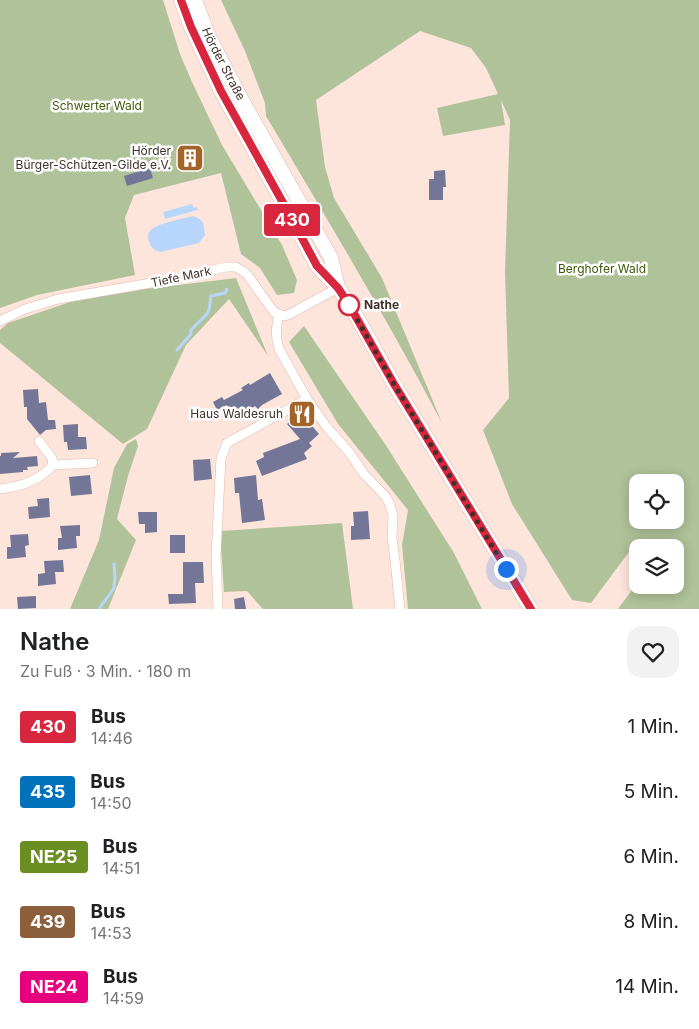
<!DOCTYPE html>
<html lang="de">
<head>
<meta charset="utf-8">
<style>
  body { margin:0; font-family:Inter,sans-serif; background:#f2f2f2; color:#202124; height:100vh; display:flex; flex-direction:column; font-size:19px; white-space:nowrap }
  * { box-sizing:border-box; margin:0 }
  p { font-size:16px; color:#757577 }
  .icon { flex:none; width:28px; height:28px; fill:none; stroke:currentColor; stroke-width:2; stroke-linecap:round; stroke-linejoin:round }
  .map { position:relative; height:609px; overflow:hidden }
  .details { display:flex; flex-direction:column; background:#fff; flex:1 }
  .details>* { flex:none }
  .badge { padding:0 10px; border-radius:4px; font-size:18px; line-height:32px }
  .buttons { position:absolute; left:629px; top:474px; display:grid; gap:10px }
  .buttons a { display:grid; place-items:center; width:55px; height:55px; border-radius:10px; background:#fff; box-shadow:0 2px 12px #0003; font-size:25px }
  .you { position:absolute; width:25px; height:25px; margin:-12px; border:4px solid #fff; border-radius:50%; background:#1a73e8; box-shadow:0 0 0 8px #1a73e833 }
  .map>.badge { position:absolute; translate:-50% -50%; box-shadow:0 0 0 2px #fff }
  .round { display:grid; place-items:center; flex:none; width:52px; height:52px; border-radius:15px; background:#f2f2f2 }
  .summary { display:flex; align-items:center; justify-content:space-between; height:85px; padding:0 20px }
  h1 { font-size:24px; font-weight:600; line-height:38px }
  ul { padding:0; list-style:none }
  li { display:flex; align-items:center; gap:15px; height:65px; padding:0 20px }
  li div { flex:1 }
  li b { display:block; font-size:19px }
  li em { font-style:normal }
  li .badge { min-width:55px; font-weight:700; text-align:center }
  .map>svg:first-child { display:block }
</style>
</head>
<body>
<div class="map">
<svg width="699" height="609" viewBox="0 0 699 609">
  <rect width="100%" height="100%" fill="#fee5dc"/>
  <!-- green -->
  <g fill="#b0c299" fill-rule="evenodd">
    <polygon points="0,0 163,0 180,54 192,82 222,145 282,245 297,280 294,293 277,295 260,268 241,254 221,173 134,195 125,218 135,275 37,295 0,308"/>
    <path d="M 221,0 L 699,0 L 699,609 L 618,609 L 637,583 L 638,585 L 675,585 L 675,548 L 638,548 L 637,558 L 629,552 L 591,603 L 572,600 L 512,504 L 483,430 L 509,398 L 505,272 L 510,120 L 501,100 L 505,125 L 443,136 L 437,108 L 498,94 L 486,68 L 471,48 L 420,31 L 316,100 L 325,167 L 334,198 L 382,278 L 442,423 C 387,319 326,217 266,116 L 265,103 L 245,51 ZM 638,482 L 675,482 L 675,520 L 638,520 Z"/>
    <polygon points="236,278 268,356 229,299 186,345 147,429 123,444 0,343 0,330 8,323 70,302 145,289"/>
    <polygon points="304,326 387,447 454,553 482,609 408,609 402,545 408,510 338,424 289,342"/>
    <polygon points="136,439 138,446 128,476 117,519 136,540 108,609 70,609 99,540 114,468 127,444"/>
    <polygon points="342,523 353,609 263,609 247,591 224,592 220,531"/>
  </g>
  <!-- water -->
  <g fill="#b8d6fc">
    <polygon points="192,204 194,208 197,207 198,210 165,219 163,212"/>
    <path d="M 193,216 C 204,220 204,224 205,235 L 199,243 L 160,252 C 154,250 150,247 149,241 C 147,238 148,233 151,230 C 156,224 184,218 193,216 Z"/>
  </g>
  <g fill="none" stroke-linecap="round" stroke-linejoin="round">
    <!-- stream -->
    <g stroke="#b8d6fc" stroke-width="3">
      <polyline points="177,350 191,334 191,330 207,314 209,310 211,296 225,293 227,289"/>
      <polyline points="99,609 114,588 115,577 114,564"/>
    </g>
  </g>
  <!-- building -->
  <g fill="#747697">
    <polygon points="195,148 201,165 185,170 181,152"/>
    <polygon points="150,168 153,178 127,186 124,176"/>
    <polygon points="445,170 446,187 443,187 443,200 429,200 429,179 434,179 434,171"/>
    <polygon points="270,373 282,394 262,405 258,409 255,406 234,418 224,400 227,405 217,410 213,402 222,397 224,400 243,390 241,388 249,383 250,385"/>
    <polygon points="38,389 39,403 46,402 48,420 55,420 56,429 46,430 40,435 27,419 27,407 24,407 23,390"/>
    <polygon points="300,412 319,434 309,443 312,446 304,453 307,459 262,476 256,461 264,457 263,453 300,439 287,424"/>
    <polygon points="78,424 78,437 86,437 87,449 68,450 67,442 64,442 63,425"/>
    <polygon points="20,452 13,458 37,456 38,466 27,467 28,470 23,470 23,472 0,474 0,456 1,456 1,453"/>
    <polygon points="210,459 212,479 194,481 193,460"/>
    <polygon points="90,475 92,494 71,496 69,477"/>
    <polygon points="256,475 258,500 262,499 265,520 242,523 239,493 235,493 234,478"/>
    <polygon points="49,498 50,517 29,519 28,507 38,506 37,499"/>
    <polygon points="368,511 370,539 351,540 351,526 354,526 353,512"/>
    <polygon points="138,512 157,512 157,532 145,533 145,524 139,524"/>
    <polygon points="80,525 80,536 76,536 77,548 58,550 58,538 62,538 60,526"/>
    <polygon points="28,534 29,545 25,546 26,557 7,559 7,547 11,547 10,535"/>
    <rect x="170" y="535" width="15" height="18"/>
    <polygon points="63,560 64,572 55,572 56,584 38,586 38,574 45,573 44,561"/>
    <polygon points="183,562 203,562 204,583 195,583 196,603 169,604 168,594 183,594"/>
    <polygon points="36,596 36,608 18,609 17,597"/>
    <polygon points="244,597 246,609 235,609 234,599"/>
  </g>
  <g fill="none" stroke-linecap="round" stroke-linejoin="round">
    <!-- minor casing -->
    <g stroke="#dfb8a9" stroke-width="10">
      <g id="minor">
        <path d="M 279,315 C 276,327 275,336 279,349 L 307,399 L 326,426 L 349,452 L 364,474 L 386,497 L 390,505 L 393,516 L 392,538 L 395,560 L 400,609"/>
        <polyline points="0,321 25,309 58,299 180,278 226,267 236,267 246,273 274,312 284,316 288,315 338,288"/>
        <polyline points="39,441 52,458 53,465"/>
        <path d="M 0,489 C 20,487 40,480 53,465 L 93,463"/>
        <polyline points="218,609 216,556 221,458 227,443 307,399"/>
      </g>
    </g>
    <!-- primary casing -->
    <g stroke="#dfb8a9" stroke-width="15">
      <g id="primary">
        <polyline points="181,0 191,27 221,91 287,210 317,266 338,288 349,303 394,384 531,609"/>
        <path id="s1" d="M 195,0 L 208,35 L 243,102 L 331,258 L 338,287"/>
      </g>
    </g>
    <!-- minor -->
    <use href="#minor" stroke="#fff" stroke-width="9"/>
    <!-- primary -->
    <use href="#primary" stroke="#fff" stroke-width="14"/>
  </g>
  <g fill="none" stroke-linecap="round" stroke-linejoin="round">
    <!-- line casing -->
    <g stroke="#fff" stroke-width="11">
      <polyline id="line" points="181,0 191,27 221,91 287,210 317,266 338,288 348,303 394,384 531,609"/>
    </g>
    <!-- line -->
    <use href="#line" stroke="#d7263d" stroke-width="8"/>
    <!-- walk -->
    <polyline stroke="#3f302a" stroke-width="5" stroke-dasharray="0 9" points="349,305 394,384 506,569"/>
  </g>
  <!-- icons -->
  <defs>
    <g id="building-square" transform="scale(1.4375)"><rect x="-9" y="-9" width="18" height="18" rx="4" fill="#a26429" stroke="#fff"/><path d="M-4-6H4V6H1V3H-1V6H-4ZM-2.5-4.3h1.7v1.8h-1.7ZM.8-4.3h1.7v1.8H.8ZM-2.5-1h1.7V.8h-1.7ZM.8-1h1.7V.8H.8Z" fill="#fff"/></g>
    <g id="restaurant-square" transform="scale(1.4375)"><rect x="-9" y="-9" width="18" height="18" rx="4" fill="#a26429" stroke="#fff"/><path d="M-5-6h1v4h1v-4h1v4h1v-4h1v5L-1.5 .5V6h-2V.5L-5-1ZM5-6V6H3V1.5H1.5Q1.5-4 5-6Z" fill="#fff"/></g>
  </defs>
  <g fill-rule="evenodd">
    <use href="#building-square" x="190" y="158"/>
    <use href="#restaurant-square" x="302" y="414"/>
  </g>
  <!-- markers -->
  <circle fill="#fff" stroke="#d7263d" stroke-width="2.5" cx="349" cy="305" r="10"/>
  <g text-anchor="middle" stroke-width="5" stroke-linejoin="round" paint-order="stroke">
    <!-- street labels -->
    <g font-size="12" fill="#3f302a" stroke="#fff">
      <text dy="4" stroke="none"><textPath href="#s1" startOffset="70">Hörder Straße</textPath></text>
      <text transform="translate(181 277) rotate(-12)" y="4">Tiefe Mark</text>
    </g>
    <!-- park labels -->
    <g font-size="12" fill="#3e5805" stroke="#fff">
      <text x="97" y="110">Schwerter Wald</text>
      <text x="602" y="273">Berghofer Wald</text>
    </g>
    <!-- poi labels -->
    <g font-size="12" fill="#3f302a" stroke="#fff" text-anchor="end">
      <text x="171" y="155">Hörder<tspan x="171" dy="14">Bürger-Schützen-Gilde e.V.</tspan></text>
      <text x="283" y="418">Haus Waldesruh</text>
    </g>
    <!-- stop labels -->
    <g font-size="12" font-weight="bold" fill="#3f302a" stroke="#fff" text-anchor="start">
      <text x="364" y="309">Nathe</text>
    </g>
  </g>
</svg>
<div class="buttons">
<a><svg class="icon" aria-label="locate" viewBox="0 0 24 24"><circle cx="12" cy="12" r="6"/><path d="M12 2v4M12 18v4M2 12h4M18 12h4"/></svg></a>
<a><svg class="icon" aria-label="layers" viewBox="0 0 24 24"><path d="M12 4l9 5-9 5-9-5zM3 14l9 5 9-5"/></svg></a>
</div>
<div class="you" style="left:506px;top:569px"></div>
<b class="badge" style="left:292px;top:220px;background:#d7263d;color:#fff">430</b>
</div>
<section class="details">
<div class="summary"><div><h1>Nathe</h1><p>Zu Fuß · 3 Min. · 180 m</p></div><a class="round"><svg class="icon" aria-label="heart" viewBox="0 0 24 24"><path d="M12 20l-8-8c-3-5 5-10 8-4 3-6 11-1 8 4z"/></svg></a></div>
<ul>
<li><span class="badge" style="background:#d7263d;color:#fff">430</span><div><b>Bus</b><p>14:46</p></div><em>1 Min.</em></li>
<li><span class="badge" style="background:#0072bc;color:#fff">435</span><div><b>Bus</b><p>14:50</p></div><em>5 Min.</em></li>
<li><span class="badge" style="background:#6b8e23;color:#fff">NE25</span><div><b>Bus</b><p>14:51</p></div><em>6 Min.</em></li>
<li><span class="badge" style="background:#8b5e3c;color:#fff">439</span><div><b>Bus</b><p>14:53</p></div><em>8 Min.</em></li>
<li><span class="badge" style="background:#e6007e;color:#fff">NE24</span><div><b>Bus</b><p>14:59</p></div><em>14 Min.</em></li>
</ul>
</section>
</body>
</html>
